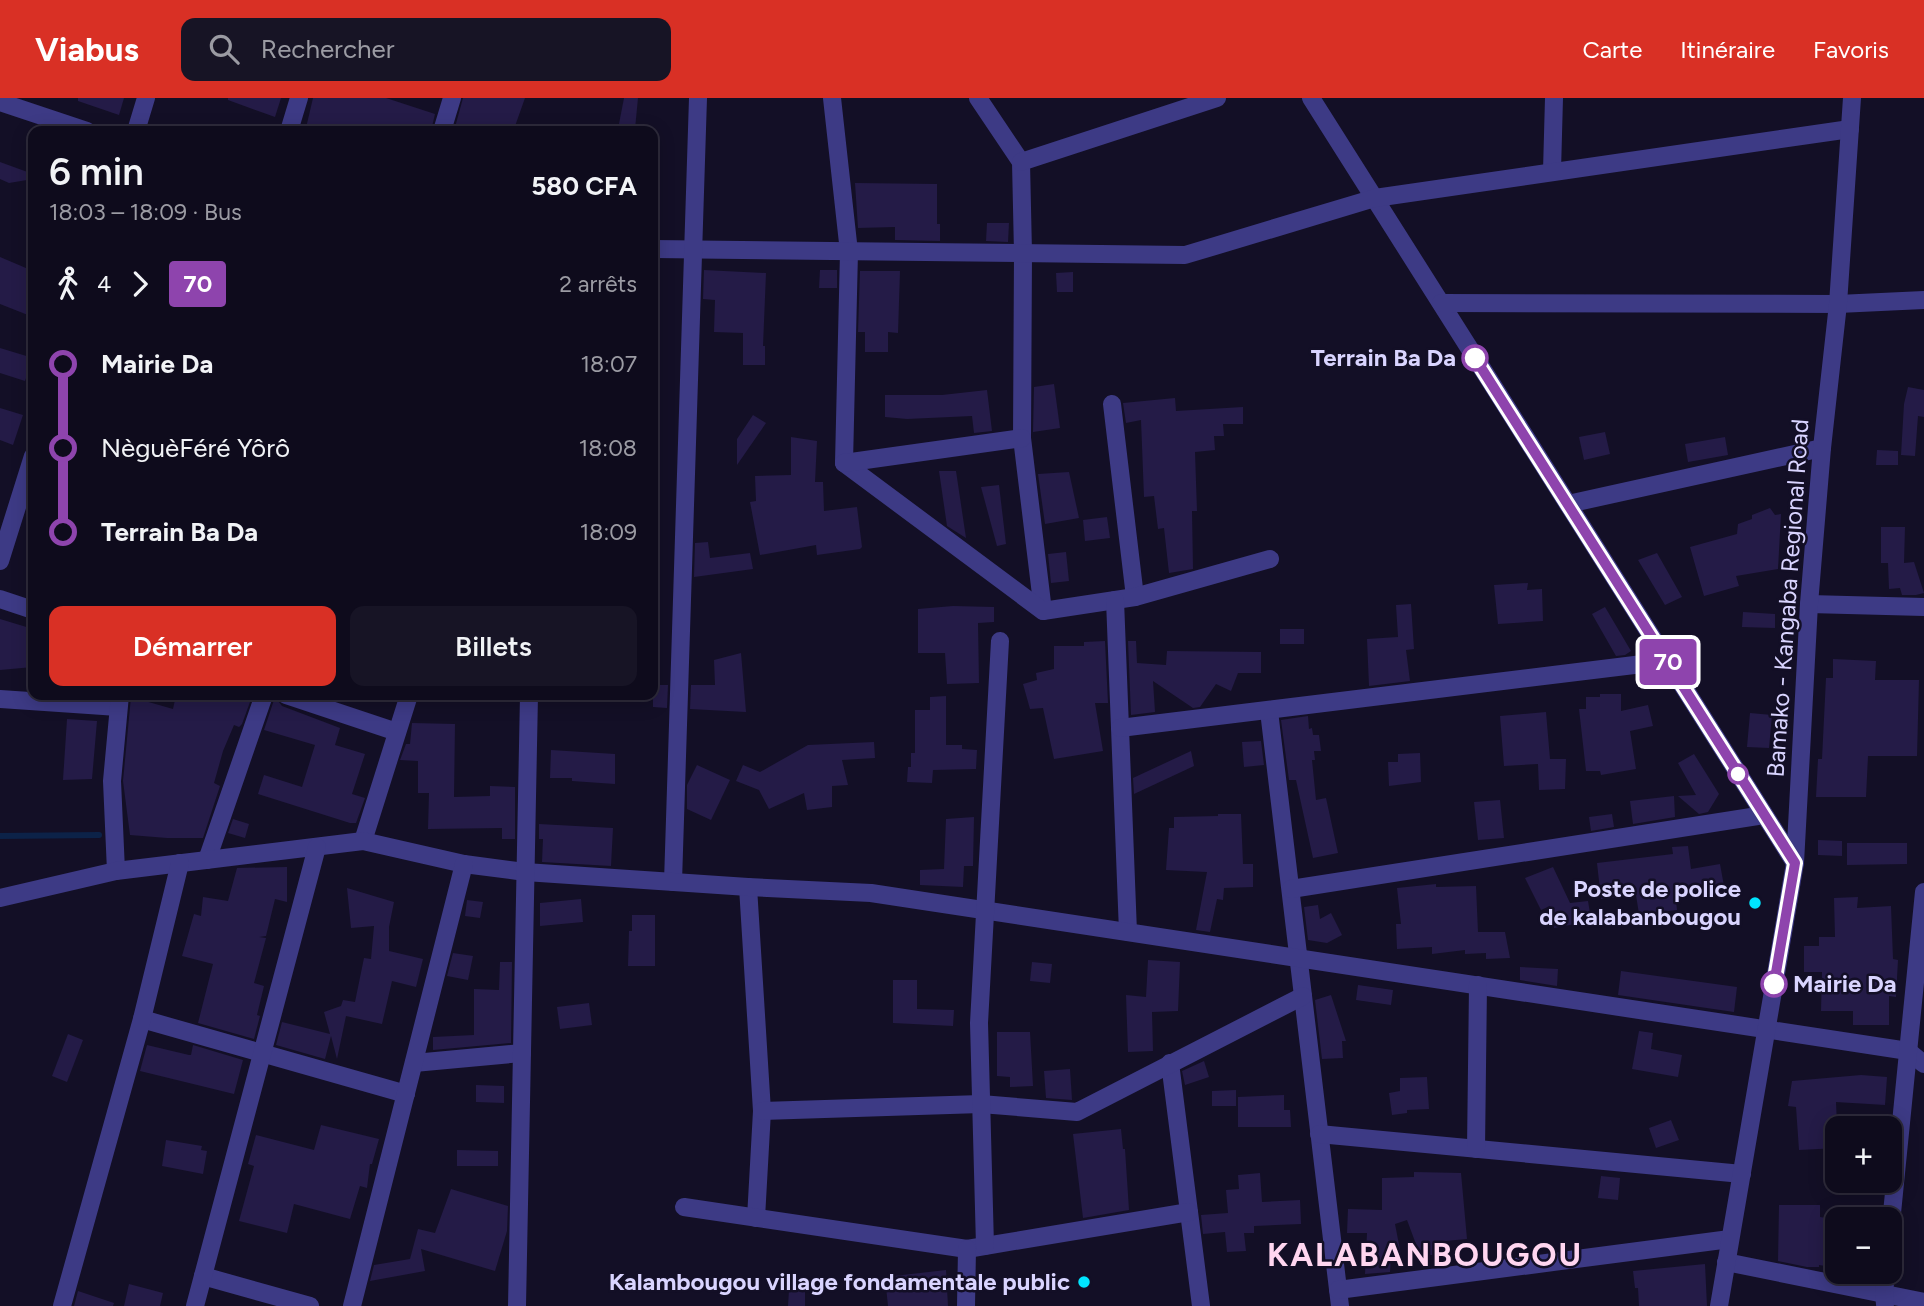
<!DOCTYPE html>
<html lang="fr">
<head>
<meta charset="utf-8">
<style>
  body { margin:0; font-family:Figtree,sans-serif; background:#171425; color:#f1f3f6; height:100vh; display:flex; flex-direction:column; font-size:26px; white-space:nowrap }
  * { box-sizing:border-box; margin:0 }
  p { font-size:23px; color:#9b9ba3 }
  .icon { flex:none; width:38px; height:38px; fill:none; stroke:currentColor; stroke-width:2; stroke-linecap:round; stroke-linejoin:round }
  .map { position:relative; flex:1; overflow:hidden }
  .drawer { position:absolute; left:28px; top:28px; width:630px; height:574px; display:flex; flex-direction:column; background:#0e0b1c; border-radius:14px; box-shadow:0 4px 18px #0003,0 0 0 2px #2e2b3b }
  .drawer>* { flex:none }
  .badge { padding:0 14px; border-radius:5px; font-size:24px; line-height:46px }
  .buttons { position:absolute; left:1825px; top:1018px; display:grid; gap:14px }
  .buttons a { display:grid; place-items:center; width:77px; height:77px; border-radius:14px; background:#0e0b1c; box-shadow:0 4px 18px #0003,0 0 0 2px #2e2b3b; font-size:35px }
  .map>.badge { position:absolute; translate:-50% -50%; box-shadow:0 0 0 4px #fff }
  .legs { display:flex; align-items:center; gap:10px; height:77px; padding:0 21px; font-size:23px }
  .legs p { margin-inline-start:auto }
  .overview { display:flex; align-items:center; justify-content:space-between; height:119px; padding:0 21px }
  h1 { font-size:38px; font-weight:600; line-height:52px }
  .action { display:flex; gap:14px; margin-top:auto; padding:14px 21px }
  .action a { flex:1; height:80px; border-radius:14px; background:#d93025; color:#fff; font-size:28px; font-weight:600; line-height:80px; text-align:center }
  .action a+a { background:#171425; color:#f1f3f6 }
  ul { padding:0 21px; list-style:none }
  li { display:flex; align-items:center; gap:24px; height:84px; font-size:26px }
  li i { display:grid; place-items:center; width:10px; height:100%; margin:0 9px; background:currentColor }
  li i::after { content:''; width:18px; height:18px; margin:-9px; border:5px solid; border-radius:50%; background:#0e0b1c }
  li p { margin-inline-start:auto }
  li:first-child i { background:linear-gradient(#0000 50%,currentColor 0) }
  li:last-child i { background:linear-gradient(currentColor 50%,#0000 0) }
  header { display:flex; align-items:center; gap:42px; box-sizing:border-box; height:98px; padding:0 35px; background:#d93025; color:#fff }
  header strong { font-size:33px }
  nav { display:flex; gap:38px; margin-inline-start:auto; font-size:24px }
  .search { width:490px; height:63px; background:#171425; display:flex; align-items:center; gap:18px; box-sizing:border-box; padding:0 24px; border-radius:14px; color:#9b9ba3; font-size:26px }
  .map>svg:first-child { display:block }
</style>
</head>
<body>
<header>
<strong>Viabus</strong>
<div class="search"><svg class="icon" aria-label="search" viewBox="0 0 24 24"><circle cx="10" cy="10" r="6"/><path d="M15 15l6 6"/></svg>Rechercher</div>
<nav><a>Carte</a><a>Itinéraire</a><a>Favoris</a></nav>
</header>
<div class="map">
<svg width="1924" height="1208" viewBox="0 0 1924 1208">
  <rect width="100%" height="100%" fill="#130f26"/>
  <g fill="none" stroke-linecap="round" stroke-linejoin="round">
    <!-- stream -->
    <polyline stroke="#0c2248" stroke-width="6" points="0,738 99,737"/>
  </g>
  <!-- building -->
  <g fill="#241b47">
    <polygon points="78,0 124,0 119,17 78,3"/>
    <polygon points="228,0 281,0 275,19 228,2"/>
    <polygon points="313,0 386,0 435,16 431,33 314,33 306,30"/>
    <polygon points="463,0 525,0 514,31 508,29 506,33 500,33 487,29 485,33 454,33"/>
    <polygon points="624,0 638,0 635,31 618,31"/>
    <polygon points="0,64 33,76 33,81 9,85 0,81"/>
    <polygon points="855,85 937,86 937,126 940,126 940,143 895,142 895,129 858,130"/>
    <polygon points="987,125 1009,125 1008,144 986,143"/>
    <polygon points="0,159 33,173 33,219 0,206"/>
    <polygon points="704,172 766,175 763,248 765,248 765,267 743,267 743,235 714,234 715,202 703,201"/>
    <polygon points="820,172 837,172 837,190 819,190"/>
    <polygon points="860,173 900,173 898,235 888,234 888,254 865,254 865,234 858,234"/>
    <polygon points="1073,174 1073,194 1057,194 1056,175"/>
    <polygon points="0,250 33,260 25,283 0,275"/>
    <polygon points="1054,286 1060,330 1033,334 1034,289"/>
    <polygon points="1908,289 1924,292 1924,319 1918,318 1915,358 1901,357 1904,306"/>
    <polygon points="987,292 992,333 974,335 972,318 907,321 885,319 885,297 942,297"/>
    <polygon points="1175,300 1176,313 1243,309 1243,326 1223,326 1224,338 1214,338 1215,352 1195,354 1197,413 1192,413 1193,471 1169,475 1164,430 1158,431 1154,398 1144,399 1141,322 1126,325 1123,305"/>
    <polygon points="0,310 23,317 13,347 0,342"/>
    <polygon points="753,317 766,325 737,367 737,341"/>
    <polygon points="1605,334 1610,356 1584,362 1579,339"/>
    <polygon points="791,339 817,343 815,384 823,384 824,413 857,409 862,449 860,451 817,457 816,447 760,457 750,404 756,403 755,378 791,377"/>
    <polygon points="1725,339 1728,357 1688,364 1685,346"/>
    <polygon points="1877,352 1898,353 1898,367 1876,367"/>
    <polygon points="939,373 956,373 966,440 947,428"/>
    <polygon points="1069,374 1079,420 1045,426 1038,376"/>
    <polygon points="999,387 1006,446 997,448 981,389"/>
    <polygon points="1770,410 1775,417 1781,416 1778,471 1736,478 1739,488 1704,498 1690,449 1737,436 1738,426 1752,421 1752,417"/>
    <polygon points="1107,419 1110,440 1085,443 1083,422"/>
    <polygon points="1881,429 1905,429 1904,465 1914,464 1924,495 1916,497 1902,497 1900,490 1889,491 1888,465 1881,465"/>
    <polygon points="708,444 710,460 750,455 753,471 694,479 695,445"/>
    <polygon points="1066,454 1069,483 1051,485 1048,456"/>
    <polygon points="1657,455 1682,499 1665,507 1638,462"/>
    <polygon points="1528,485 1527,492 1542,491 1543,523 1498,526 1494,487"/>
    <polygon points="1411,506 1414,551 1406,552 1410,583 1369,588 1367,541 1398,539 1396,507"/>
    <polygon points="953,508 994,509 994,524 978,525 979,585 947,586 945,555 918,555 918,511"/>
    <polygon points="1605,509 1631,553 1625,557 1616,558 1592,516"/>
    <polygon points="1743,514 1775,516 1775,530 1742,529"/>
    <polygon points="0,521 33,531 33,569 0,572"/>
    <rect x="1280" y="531" width="24" height="15"/>
    <polygon points="1105,543 1108,605 1095,605 1103,653 1054,661 1043,610 1030,611 1023,586 1037,582 1036,575 1054,571 1054,548 1084,548 1084,544"/>
    <polygon points="1128,543 1136,543 1137,565 1166,567 1167,553 1261,554 1261,575 1238,575 1231,593 1216,586 1200,609 1193,610 1153,583 1155,614 1131,617"/>
    <polygon points="741,555 746,614 690,611 691,587 715,587 714,562"/>
    <polygon points="1833,561 1876,563 1875,582 1919,582 1917,658 1868,658 1866,699 1816,699 1818,661 1822,661 1826,580 1833,580"/>
    <polygon points="653,587 668,587 667,610 653,609"/>
    <polygon points="1600,596 1621,596 1621,613 1648,607 1653,628 1630,633 1636,671 1601,677 1600,673 1586,673 1579,611 1586,611 1586,599 1600,599"/>
    <polygon points="176,597 227,597 250,604 242,626 239,629 234,627 223,653 214,685 220,688 203,740 167,740 130,737 123,683 131,599 173,611"/>
    <polygon points="946,598 946,647 962,647 962,651 977,652 976,671 933,672 932,685 907,684 908,669 911,669 911,655 915,655 915,612 930,612 930,599"/>
    <polygon points="275,599 282,608 340,630 335,647 365,656 352,696 365,700 356,725 350,725 258,696 264,677 302,689 315,647 264,632"/>
    <polygon points="1546,614 1550,661 1566,661 1565,691 1539,692 1538,666 1504,668 1500,618"/>
    <polygon points="1750,615 1772,617 1769,650 1747,649"/>
    <polygon points="1308,618 1309,631 1312,630 1313,637 1319,637 1321,653 1314,653 1315,662 1312,662 1316,702 1326,700 1338,755 1313,760 1296,682 1289,682 1281,622"/>
    <polygon points="67,621 97,623 92,681 63,682"/>
    <polygon points="412,625 455,626 454,699 490,698 490,688 515,689 515,741 502,741 502,730 428,731 429,695 418,695 418,663 400,662 406,646 410,646"/>
    <polygon points="1261,643 1264,667 1244,669 1242,644"/>
    <polygon points="874,644 875,660 842,662 848,687 832,688 832,709 807,712 804,695 769,711 759,692 736,683 743,667 760,674 808,647"/>
    <polygon points="551,652 615,656 615,686 572,683 572,680 550,680"/>
    <polygon points="1191,653 1194,668 1134,696 1133,680"/>
    <polygon points="1420,655 1421,684 1389,688 1388,664 1398,664 1398,656"/>
    <polygon points="1694,656 1719,696 1708,714 1699,716 1678,698 1696,697 1678,665"/>
    <polygon points="697,667 730,682 711,722 687,711 687,687"/>
    <polygon points="1674,698 1675,719 1633,726 1630,703"/>
    <polygon points="1500,702 1504,740 1478,742 1474,704"/>
    <polygon points="1218,716 1241,716 1243,766 1253,766 1253,789 1224,790 1223,802 1217,801 1210,834 1196,832 1207,774 1166,772 1169,730 1174,730 1174,719 1218,718"/>
    <polygon points="1612,716 1614,729 1591,733 1589,719"/>
    <polygon points="974,719 973,768 964,768 963,789 920,787 920,772 944,771 946,721"/>
    <polygon points="233,721 249,726 245,740 228,735"/>
    <polygon points="539,726 613,730 611,768 542,764 543,741 539,741"/>
    <polygon points="1818,742 1842,743 1842,758 1818,757"/>
    <polygon points="1847,745 1907,745 1907,766 1847,767"/>
    <polygon points="1688,748 1691,771 1720,766 1724,788 1675,794 1677,812 1639,816 1636,797 1601,801 1597,765 1673,756 1672,749"/>
    <polygon points="287,769 287,804 275,801 266,838 259,839 266,840 254,885 264,888 257,917 260,918 254,941 198,925 213,866 182,858 194,816 201,818 203,799 228,803 237,770"/>
    <polygon points="1553,769 1570,805 1588,803 1591,821 1574,822 1575,826 1554,830 1550,808 1541,812 1525,780"/>
    <polygon points="1436,786 1436,789 1476,788 1478,834 1505,834 1510,860 1486,861 1486,855 1465,856 1465,852 1432,856 1432,849 1397,851 1396,826 1401,826 1397,790"/>
    <polygon points="347,790 394,804 389,829 389,853 423,861 416,889 392,883 382,926 346,918 337,961 331,938 325,961 276,947 282,924 330,936 324,914 341,908 343,902 355,904 364,860 371,861 374,828 351,830"/>
    <polygon points="1858,799 1857,810 1891,808 1893,861 1898,862 1896,899 1889,898 1889,927 1853,927 1853,913 1821,913 1822,874 1804,874 1804,848 1819,848 1819,839 1835,839 1834,800"/>
    <polygon points="581,801 583,824 540,828 540,805"/>
    <polygon points="467,802 483,804 480,820 465,818"/>
    <polygon points="1318,807 1320,821 1331,815 1342,837 1327,845 1308,842 1304,809"/>
    <polygon points="632,817 655,817 655,868 628,868 629,833 632,833"/>
    <polygon points="453,855 473,858 468,882 447,878"/>
    <polygon points="1148,862 1180,864 1178,913 1152,914 1153,953 1128,954 1126,897 1146,899"/>
    <polygon points="500,864 512,864 511,945 433,952 433,939 474,937 474,891 499,892"/>
    <polygon points="1032,864 1052,866 1050,885 1030,883"/>
    <polygon points="1520,869 1558,871 1557,888 1520,882"/>
    <polygon points="1621,873 1737,889 1734,914 1618,897"/>
    <polygon points="893,882 917,882 917,911 954,912 953,928 893,925"/>
    <polygon points="1358,887 1393,892 1391,907 1356,902"/>
    <polygon points="1331,897 1346,943 1342,943 1343,960 1322,961 1315,902"/>
    <polygon points="589,905 592,927 560,931 557,909"/>
    <polygon points="1639,933 1653,935 1651,951 1682,957 1678,979 1632,971"/>
    <polygon points="997,934 1030,934 1033,988 1010,989 1010,979 997,978"/>
    <polygon points="68,936 83,942 67,984 52,978"/>
    <polygon points="147,947 189,957 191,957 193,947 243,962 234,996 140,973"/>
    <polygon points="1204,963 1209,979 1185,987 1182,973"/>
    <polygon points="1070,971 1072,1002 1046,1000 1044,973"/>
    <polygon points="1861,977 1887,979 1885,1007 1836,1004 1838,1050 1799,1052 1796,1009 1788,1008 1792,983"/>
    <polygon points="1427,979 1429,1011 1407,1012 1407,1015 1392,1017 1389,995 1400,993 1400,980"/>
    <polygon points="476,987 504,988 504,1005 476,1004"/>
    <polygon points="1236,992 1236,1008 1212,1008 1212,993"/>
    <polygon points="1284,997 1284,1012 1290,1012 1291,1029 1238,1029 1238,999"/>
    <polygon points="1671,1022 1679,1042 1656,1050 1649,1030"/>
    <polygon points="321,1027 379,1041 372,1066 370,1066 367,1090 360,1088 350,1121 294,1106 287,1135 239,1123 254,1068 248,1066 256,1037 314,1052"/>
    <polygon points="1121,1031 1123,1051 1125,1051 1129,1112 1083,1120 1073,1036"/>
    <polygon points="166,1042 202,1048 201,1052 207,1053 203,1076 162,1068"/>
    <polygon points="457,1052 498,1053 498,1068 457,1068"/>
    <polygon points="1414,1074 1461,1075 1467,1141 1434,1144 1435,1157 1420,1157 1407,1122 1395,1126 1401,1157 1391,1158 1390,1174 1365,1176 1367,1135 1347,1135 1348,1111 1382,1112 1382,1080 1414,1079"/>
    <polygon points="1260,1075 1262,1104 1300,1102 1301,1126 1254,1128 1254,1135 1244,1135 1246,1153 1227,1154 1225,1134 1203,1136 1201,1117 1228,1115 1226,1092 1239,1091 1238,1077"/>
    <polygon points="1601,1078 1620,1080 1618,1102 1598,1100"/>
    <polygon points="451,1091 508,1108 507,1133 495,1173 421,1151 425,1173 370,1183 374,1167 410,1161 418,1131 435,1135"/>
    <polygon points="1779,1107 1820,1107 1820,1119 1838,1122 1838,1170 1819,1167 1819,1169 1807,1169 1778,1163"/>
    <polygon points="1705,1166 1707,1208 1639,1208 1638,1190 1635,1190 1633,1173"/>
    <polygon points="946,1172 948,1208 888,1208 885,1179"/>
    <polygon points="129,1186 163,1195 160,1208 124,1208"/>
    <polygon points="789,1192 805,1192 805,1208 788,1208"/>
    <polygon points="78,1193 114,1205 113,1208 74,1208"/>
  </g>
  <g fill="none" stroke-linecap="round" stroke-linejoin="round">
    <!-- minor -->
    <g stroke="#3d3a85" stroke-width="18">
      <polyline points="832,0 849,154 844,365"/>
      <polyline points="978,0 1021,64 1023,155 1022,340 1043,513"/>
      <polyline points="1311,0 1795,765"/>
      <polyline points="0,4 87,33"/>
      <polyline points="136,33 146,0"/>
      <polyline points="289,33 299,0"/>
      <polyline points="442,33 452,0"/>
      <polyline points="1021,64 1217,0"/>
      <polyline points="1552,73 1554,0"/>
      <polyline points="653,151 1185,157 1375,100 1850,31"/>
      <polyline points="1441,205 1838,206 1924,202"/>
      <polyline points="1112,306 1135,499"/>
      <polyline points="844,365 1043,513 1135,499 1270,461"/>
      <polyline points="844,365 1022,340"/>
      <polyline points="1568,406 1822,350"/>
      <polyline points="0,463 33,358"/>
      <polyline points="0,501 33,512"/>
      <polyline points="1115,502 1128,834"/>
      <polyline points="1809,506 1924,509"/>
      <polyline points="286,597 397,634"/>
      <polyline points="0,601 118,609"/>
      <polyline points="1269,613 1340,1208"/>
      <polyline points="1120,630 1667,563"/>
      <polyline points="363,743 409,597"/>
      <polyline points="207,762 264,597"/>
      <polyline points="116,773 112,683 120,597"/>
      <polyline points="673,784 698,0"/>
      <polyline points="748,789 762,1013 756,1120"/>
      <polyline points="1291,791 1764,717"/>
      <polyline points="0,800 116,773 363,743 464,766 525,774 748,789 871,795 1908,953 1924,966"/>
      <polyline points="142,921 406,996"/>
      <polyline points="414,965 522,955"/>
      <polyline points="1170,965 1201,1208"/>
      <polyline points="762,1013 981,1006 1077,1014 1303,898"/>
      <polyline points="1319,1036 1742,1076"/>
      <polyline points="1476,1051 1478,887"/>
      <polyline points="684,1109 967,1151 1189,1114"/>
      <polyline points="1890,1135 1924,794"/>
      <polyline points="985,1148 979,925 1000,543"/>
      <polyline points="1726,1164 1924,1204"/>
      <polyline points="203,1178 310,1208"/>
      <polyline points="1338,1192 1730,1141"/>
      <polyline points="1885,1206 1884,1196 1886,1174"/>
      <polyline points="62,1208 142,921 180,765"/>
      <polyline points="195,1208 317,749"/>
      <polyline points="352,1208 464,766"/>
      <polyline points="517,1208 529,597"/>
      <polyline points="966,1208 967,1151"/>
      <polyline points="1719,1208 1795,765 1809,506 1822,350 1838,206 1852,0"/>
    </g>
  </g>
  <g fill="none" stroke-linecap="round" stroke-linejoin="round">
    <!-- line-1 casing -->
    <g stroke="#fff" stroke-width="16">
      <polyline id="line-1" points="1475,260 1795,765 1774,886"/>
    </g>
    <!-- line-1 -->
    <use href="#line-1" stroke="#8e44ad" stroke-width="10"/>
  </g>
  <!-- markers -->
  <g fill="#fff" stroke="#8e44ad" stroke-width="3.5">
    <circle cx="1475" cy="260" r="12"/>
    <circle cx="1738" cy="676" r="9"/>
    <circle cx="1774" cy="886" r="12"/>
  </g>
  <g fill="#00e5ff" stroke="#130f26" stroke-width="2.5">
    <circle cx="1755" cy="805" r="7"/>
    <circle cx="1084" cy="1184" r="7"/>
  </g>
  <g text-anchor="middle" stroke-width="5" stroke-linejoin="round" paint-order="stroke">
    <!-- stop labels -->
    <g font-size="24" font-weight="bold" fill="#d9d4ff" stroke="#130f26" text-anchor="end">
      <text x="1456" y="268">Terrain Ba Da</text>
      <text x="1793" y="894" text-anchor="start">Mairie Da</text>
    </g>
    <!-- street labels -->
    <g font-size="24" fill="#d9d4ff" stroke="#130f26">
      <text transform="translate(1788 500) rotate(-86)" y="8">Bamako - Kangaba Regional Road</text>
    </g>
    <!-- poi labels -->
    <g font-size="24" font-weight="bold" fill="#d9d4ff" stroke="#130f26" text-anchor="end">
      <text x="1741" y="799">Poste de police<tspan x="1741" dy="28">de kalabanbougou</tspan></text>
      <text x="1070" y="1192">Kalambougou village fondamentale public</text>
    </g>
    <!-- district labels -->
    <g font-size="32" font-weight="bold" letter-spacing="2" fill="#ffd6f0" stroke="#130f26">
      <text x="1425" y="1168">KALABANBOUGOU</text>
    </g>
  </g>
</svg>
<div class="buttons">
<a>+</a>
<a>−</a>
</div>
<b class="badge" style="left:1668px;top:564px;background:#8e44ad;color:#fff">70</b>
<section class="drawer">
<div class="overview"><div><h1>6 min</h1><p>18:03 – 18:09 · Bus</p></div><b>580 CFA</b></div>
<div class="legs"><svg class="icon" aria-label="walk" viewBox="0 0 24 24"><circle cx="13" cy="4" r="2"/><path d="M13 8l-2 6 4 7M11 14l-3 7M7 12l3-4h3l4 4"/></svg>4<svg class="icon" aria-label="forward" viewBox="0 0 24 24"><path d="M9 5l7 7-7 7"/></svg><b class="badge" style="background:#8e44ad;color:#fff">70</b><p>2 arrêts</p></div>
<ul>
<li><i style="color:#8e44ad"></i><b>Mairie Da</b><p>18:07</p></li>
<li><i style="color:#8e44ad"></i><span>NèguèFéré Yôrô</span><p>18:08</p></li>
<li><i style="color:#8e44ad"></i><b>Terrain Ba Da</b><p>18:09</p></li>
</ul>
<div class="action"><a>Démarrer</a><a>Billets</a></div>
</section>
</div>
</body>
</html>
